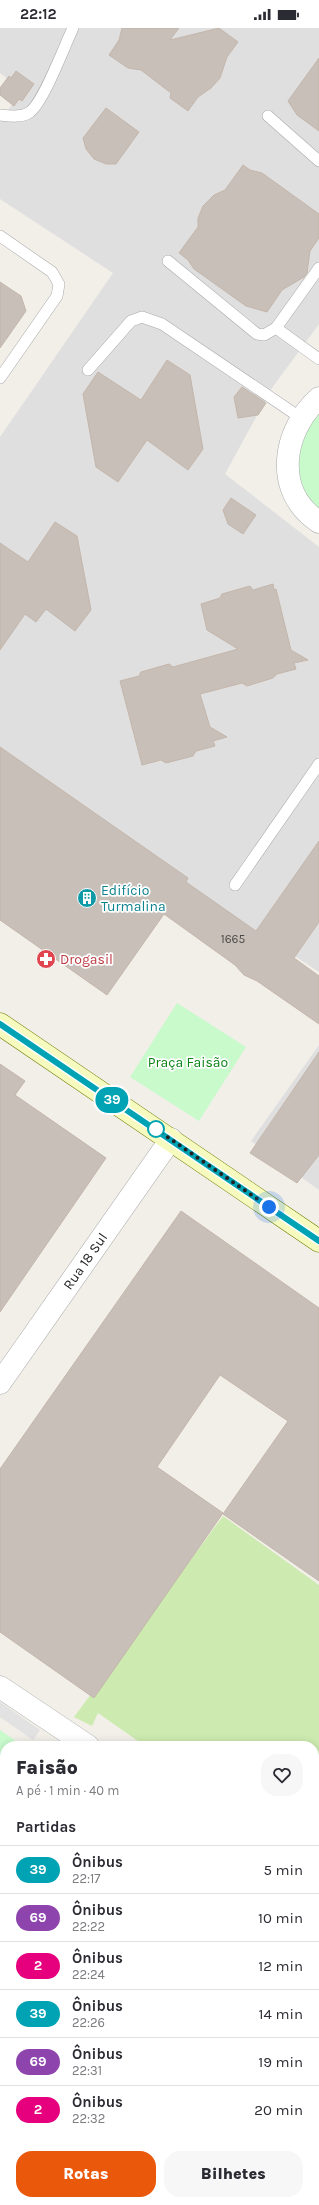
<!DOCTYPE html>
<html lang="pt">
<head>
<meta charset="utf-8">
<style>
  body { margin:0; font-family:Karla,sans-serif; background:#f7f7f7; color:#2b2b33; height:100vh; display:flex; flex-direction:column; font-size:15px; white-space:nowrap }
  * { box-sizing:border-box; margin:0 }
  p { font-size:13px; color:#7c7c81 }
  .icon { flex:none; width:22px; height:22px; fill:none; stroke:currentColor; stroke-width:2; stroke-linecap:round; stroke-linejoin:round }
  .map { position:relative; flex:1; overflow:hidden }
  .details { position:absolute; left:0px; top:1713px; width:319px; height:464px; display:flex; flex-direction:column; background:#fff; border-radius:16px 16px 0 0; box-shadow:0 2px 10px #0003 }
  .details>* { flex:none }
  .badge { padding:0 8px; border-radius:13px; font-size:14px; line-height:26px }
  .you { position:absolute; width:20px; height:20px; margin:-10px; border:3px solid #fff; border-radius:50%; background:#1a73e8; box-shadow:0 0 0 6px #1a73e833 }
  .map>.badge { position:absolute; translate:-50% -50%; box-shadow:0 0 0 2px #fff }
  h2 { padding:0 16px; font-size:15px; line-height:36px }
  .round { display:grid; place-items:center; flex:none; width:42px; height:42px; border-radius:16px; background:#f7f7f7 }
  .headline { display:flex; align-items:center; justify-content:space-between; height:68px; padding:0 16px }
  h1 { font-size:19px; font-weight:800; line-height:30px }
  .button { display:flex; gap:8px; margin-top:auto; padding:8px 16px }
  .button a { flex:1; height:46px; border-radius:16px; background:#ea580c; color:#fff; font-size:16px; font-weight:800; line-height:46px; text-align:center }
  .button a+a { background:#f7f7f7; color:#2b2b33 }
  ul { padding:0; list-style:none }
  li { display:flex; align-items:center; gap:12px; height:48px; padding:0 16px; border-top:1px solid #e1e1e2 }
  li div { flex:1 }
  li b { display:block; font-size:15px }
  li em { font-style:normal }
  li .badge { min-width:44px; font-weight:700; text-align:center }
  .status { display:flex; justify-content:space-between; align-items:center; height:28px; padding:0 20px; background:#fff; direction:ltr }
  .status svg { height:11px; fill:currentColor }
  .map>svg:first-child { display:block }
</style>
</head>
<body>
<div class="status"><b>22:12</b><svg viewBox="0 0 49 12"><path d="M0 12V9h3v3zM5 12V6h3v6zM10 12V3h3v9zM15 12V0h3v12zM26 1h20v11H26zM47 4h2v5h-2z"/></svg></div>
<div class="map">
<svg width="319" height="2177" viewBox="0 0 319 2177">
  <rect width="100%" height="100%" fill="#f2efe9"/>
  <!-- residential -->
  <g fill="#e0dfdf">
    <polygon points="0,0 319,0 319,296 272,360 225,446 319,519 319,944 182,854 0,726 0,409 113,245 0,171 0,94 22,62 0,45"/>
    <polygon points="319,1017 319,1162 251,1113"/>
    <polygon points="0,1999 5,2002 6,2172 3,2177 0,2177"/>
    <polygon points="81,2172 254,2172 260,2177 77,2177"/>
  </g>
  <!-- grass -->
  <polygon fill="#cdebb0" points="223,1488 319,1557 319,1764 314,1771 314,1718 145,1718 98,1685 92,1698 74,1689"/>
  <!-- park -->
  <g fill="#c8facc">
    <polygon points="319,370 319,494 295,468 292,406"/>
    <polygon points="177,975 246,1019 199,1093 130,1049"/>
    <polygon points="0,1702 23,1718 5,1718 5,1753 0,1749"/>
    <polygon points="319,1825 319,1869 314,1865 314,1831"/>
    <polygon points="0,1834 5,1838 5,1908 0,1905"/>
    <polygon points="314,1931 319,1934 319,1985 314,1981"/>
    <polygon points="314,2067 319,2071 319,2146 314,2141"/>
  </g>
  <!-- parking -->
  <g fill="#e2e2e2">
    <polygon points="0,1674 40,1702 33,1712 0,1689"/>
    <polygon points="0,1905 5,1908 5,1930 0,1927"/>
    <polygon points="314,2146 319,2150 319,2177 313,2172"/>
  </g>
  <!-- water -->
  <polygon fill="#aad3df" points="5,2041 5,2106 0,2102 0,2048"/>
  <!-- building -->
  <g fill="#c7bfb8" stroke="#c4b6ab">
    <polygon points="122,0 179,0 170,12 219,0 238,14 227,29 220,50 211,60 198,69 188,83 170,70 171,65 141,42 128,40 109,27 119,12"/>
    <polygon points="319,30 319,103 297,87 288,73"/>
    <polygon points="16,43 34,56 22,73 19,71 14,78 0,67 0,60 9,48 11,50"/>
    <polygon points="106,80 139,104 116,136 106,136 94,131 86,121 83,110"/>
    <polygon points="243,137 250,142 262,145 319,186 319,210 310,223 307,245 304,249 282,262 267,284 246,278 194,241 188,232 179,225 198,199 198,190 203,178 214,167 225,162"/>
    <polygon points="0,254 21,268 26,283 0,320"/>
    <polygon points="167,332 190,347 203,421 188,442 147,412 118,454 96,439 83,366 98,344 141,372"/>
    <polygon points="242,359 266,375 258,387 238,390 234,369"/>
    <polygon points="231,470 256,487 243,506 228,496 223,482"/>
    <polygon points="55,494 77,508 91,582 75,603 46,581 36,594 25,586 0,622 0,515 28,534"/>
    <polygon points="273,556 274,562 276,561 291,622 308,632 294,635 296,641 277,646 273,650 247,658 242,655 200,666 210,699 227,709 213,713 215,718 196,723 193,728 166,735 161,732 142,737 120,653 139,648 141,644 169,636 173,639 238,621 207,602 201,576 220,570 222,566 250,558 253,562"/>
    <polygon points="0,719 188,850 186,854 256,903 319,813 319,894 294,930 319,948 319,996 257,953 244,947 235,937 164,886 107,967 0,892"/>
    <polygon points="319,1024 319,1127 297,1155 250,1125"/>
    <polygon points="0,1036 25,1053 15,1067 106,1130 0,1284"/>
    <polygon points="181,1183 319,1280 319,1553 223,1486 288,1393 220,1347 157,1439 223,1485 94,1670 0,1604 0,1441"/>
  </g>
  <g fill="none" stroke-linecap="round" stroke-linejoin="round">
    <!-- service casing -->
    <g stroke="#a9a9a9" stroke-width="12">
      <g id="service">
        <path d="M 0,87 C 9,88 22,90 30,84 C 44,73 64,19 73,0"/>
        <polyline points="268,88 319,133"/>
        <polyline points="0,208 52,244 59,256 57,268 0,350"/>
        <polyline points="168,233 257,306 264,307 276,300"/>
        <polyline points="319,240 276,300 319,331"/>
        <polyline points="88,342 131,293 142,289 162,296 301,390"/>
        <polyline points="235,857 319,736"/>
      </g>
    </g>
    <!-- minor casing -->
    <g stroke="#a9a9a9" stroke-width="23">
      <g id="minor">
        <path d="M 319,370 C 282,403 273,464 319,494"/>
        <polyline points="0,1355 171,1111"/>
        <polyline points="314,1790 319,1783"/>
        <polyline points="45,2177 49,2172"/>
      </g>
    </g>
    <!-- tertiary casing -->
    <g stroke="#a9a9a9" stroke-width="23">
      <g id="tertiary">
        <polyline points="0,1659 88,1718"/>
        <polyline points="314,1874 319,1878"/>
        <polyline points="0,1950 5,1954"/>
        <polyline points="291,2172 297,2177"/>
      </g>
    </g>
    <!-- secondary casing -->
    <g stroke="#707d05" stroke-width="23">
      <polyline id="secondary" points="0,996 319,1213"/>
    </g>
    <!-- service -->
    <use href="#service" stroke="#fff" stroke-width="11"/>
    <!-- minor -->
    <use href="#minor" stroke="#fff" stroke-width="22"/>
    <!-- tertiary -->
    <use href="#tertiary" stroke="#fff" stroke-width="22"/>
    <!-- secondary -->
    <use href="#secondary" stroke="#f7fabf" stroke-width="22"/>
    <!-- rail casing -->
    <g stroke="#707070" stroke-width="4.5">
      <g id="rail">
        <polyline points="0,1782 5,1785"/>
        <polyline points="0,1817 5,1820"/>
        <polyline points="314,2010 319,2014"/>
        <polyline points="314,2042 319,2046"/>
      </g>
    </g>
    <!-- rail -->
    <use href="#rail" stroke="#fff" stroke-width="3" stroke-dasharray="9" stroke-linecap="butt"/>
  </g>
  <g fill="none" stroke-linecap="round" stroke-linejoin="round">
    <!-- line casing -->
    <g stroke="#fff" stroke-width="9">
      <polyline id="line" points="0,996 319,1213"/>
    </g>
    <!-- line -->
    <use href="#line" stroke="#00a3b4" stroke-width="6"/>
    <!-- walk -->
    <polyline stroke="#222" stroke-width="4" stroke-dasharray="0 7.2" points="156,1101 269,1179"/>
  </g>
  <!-- icons -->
  <defs>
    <g id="building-disc" transform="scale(1)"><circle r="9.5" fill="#0f9aa8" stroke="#fff"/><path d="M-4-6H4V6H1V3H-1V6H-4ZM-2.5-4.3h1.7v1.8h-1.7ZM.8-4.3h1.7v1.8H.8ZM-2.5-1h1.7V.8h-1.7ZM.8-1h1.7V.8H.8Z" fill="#fff"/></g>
    <g id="pharmacy-disc" transform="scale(1)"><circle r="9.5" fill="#e0444e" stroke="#fff"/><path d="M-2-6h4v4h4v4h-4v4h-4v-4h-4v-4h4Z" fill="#fff"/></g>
  </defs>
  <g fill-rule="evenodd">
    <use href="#building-disc" x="87" y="870"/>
    <use href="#pharmacy-disc" x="46" y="931"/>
  </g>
  <!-- markers -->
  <circle fill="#fff" stroke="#00a3b4" stroke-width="2" cx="156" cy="1101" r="8"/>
  <g text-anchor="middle" stroke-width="3.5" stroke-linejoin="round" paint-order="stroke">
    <!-- number labels -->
    <g font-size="12" fill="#4b4948">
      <text x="233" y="915">1665</text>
    </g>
    <!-- culture labels -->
    <g font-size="14" fill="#0d838f" stroke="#fff" text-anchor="start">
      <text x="101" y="867">Edifício<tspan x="101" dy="16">Turmalina</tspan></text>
    </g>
    <!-- health labels -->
    <g font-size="14" fill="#be3a42" stroke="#fff" text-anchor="start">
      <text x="60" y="936">Drogasil</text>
    </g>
    <!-- park labels -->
    <g font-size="14" fill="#0c8416" stroke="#fff">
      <text x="188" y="1039">Praça Faisão</text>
    </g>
    <!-- street labels -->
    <g font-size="14" fill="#222" stroke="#fff">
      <text transform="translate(85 1233) rotate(-55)" y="5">Rua 18 Sul</text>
    </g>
  </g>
</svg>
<div class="you" style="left:269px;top:1179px"></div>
<b class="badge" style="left:112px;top:1072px;background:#00a3b4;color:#fff">39</b>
<section class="details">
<div class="headline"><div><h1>Faisão</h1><p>A pé · 1 min · 40 m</p></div><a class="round"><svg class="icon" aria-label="heart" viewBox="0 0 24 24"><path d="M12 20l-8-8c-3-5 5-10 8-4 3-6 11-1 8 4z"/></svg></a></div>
<h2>Partidas</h2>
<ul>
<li><span class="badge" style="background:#00a3b4;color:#fff">39</span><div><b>Ônibus</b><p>22:17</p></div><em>5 min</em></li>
<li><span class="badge" style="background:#8e44ad;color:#fff">69</span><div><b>Ônibus</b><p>22:22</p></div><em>10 min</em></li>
<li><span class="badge" style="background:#e6007e;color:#fff">2</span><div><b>Ônibus</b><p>22:24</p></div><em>12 min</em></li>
<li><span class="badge" style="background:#00a3b4;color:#fff">39</span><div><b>Ônibus</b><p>22:26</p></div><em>14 min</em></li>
<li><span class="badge" style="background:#8e44ad;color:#fff">69</span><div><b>Ônibus</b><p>22:31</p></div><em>19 min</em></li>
<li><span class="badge" style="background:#e6007e;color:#fff">2</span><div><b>Ônibus</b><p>22:32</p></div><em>20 min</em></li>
</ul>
<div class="button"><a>Rotas</a><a>Bilhetes</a></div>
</section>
</div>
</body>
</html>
